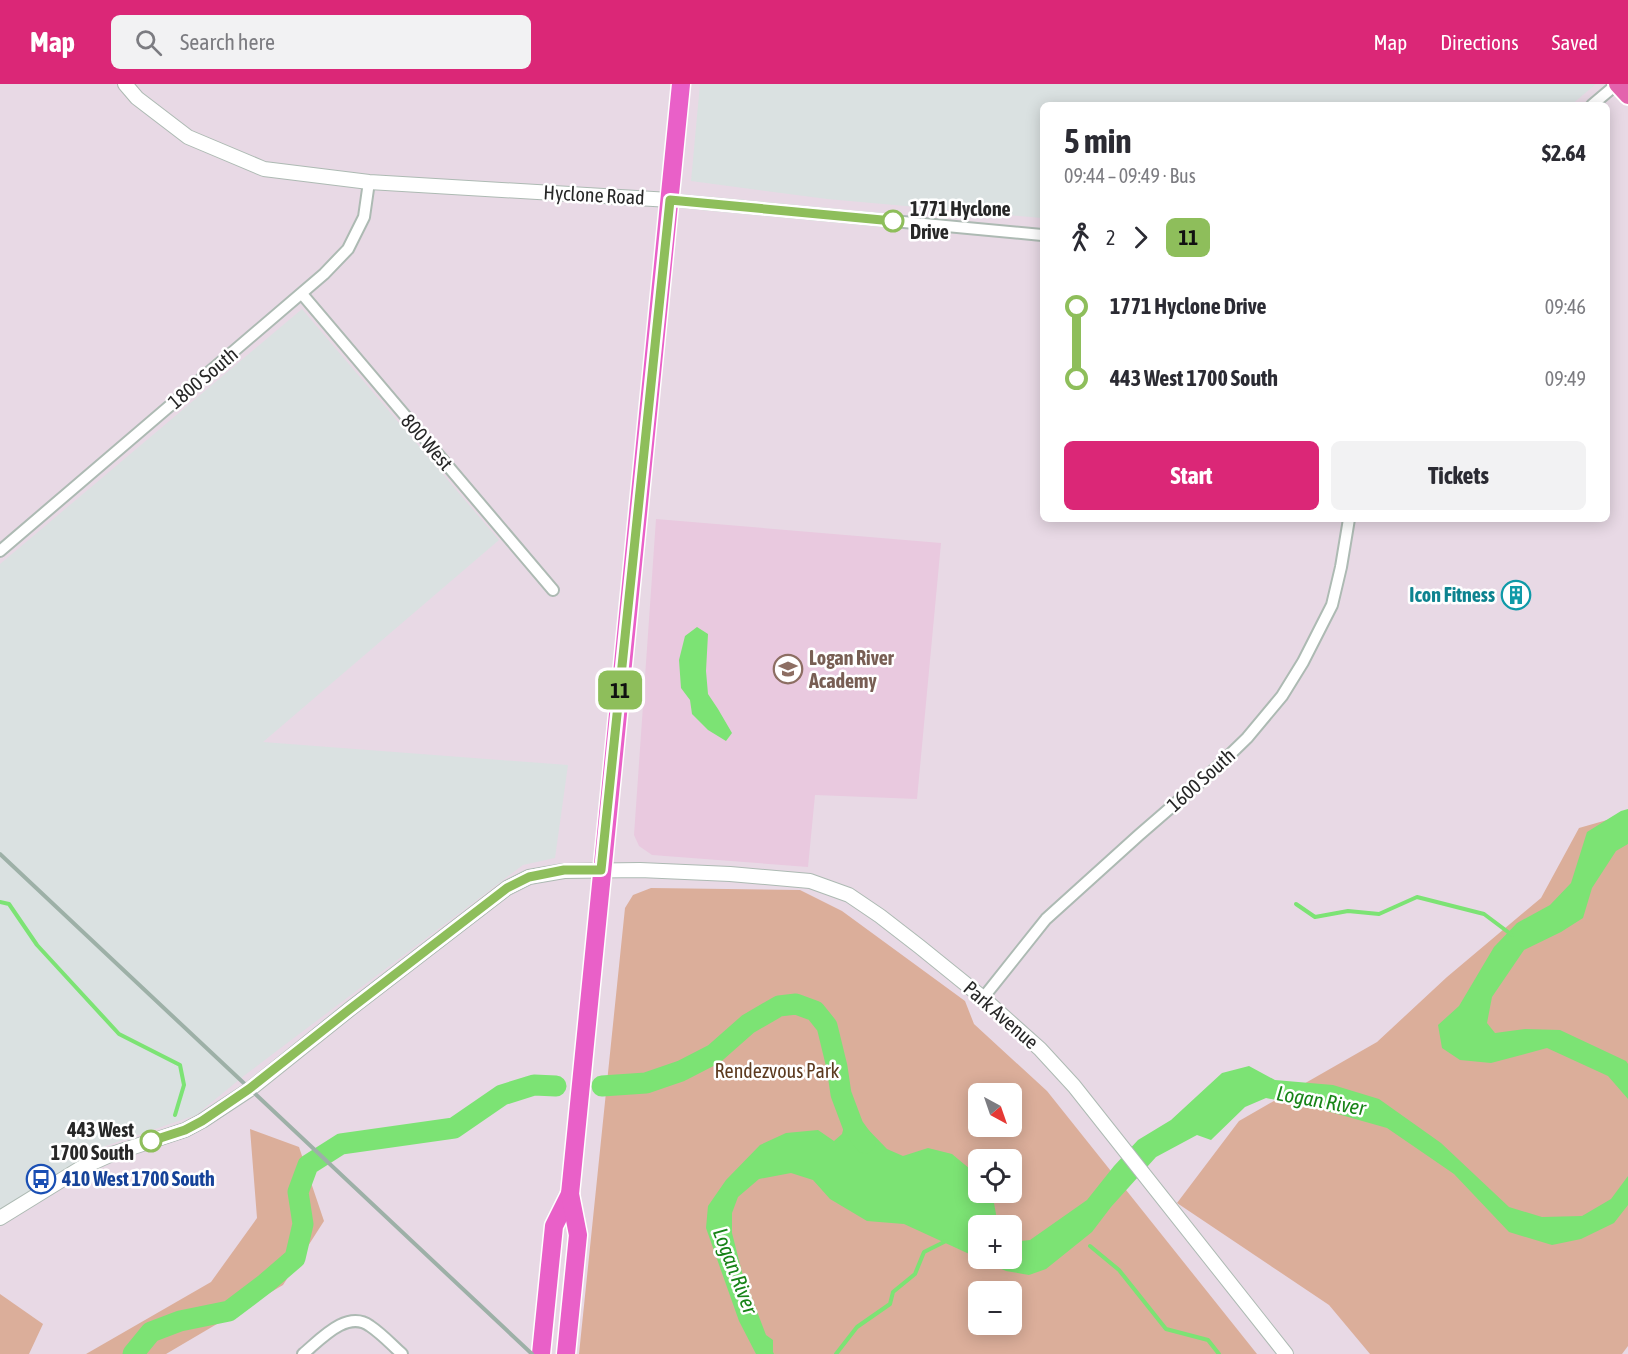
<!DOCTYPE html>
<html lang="en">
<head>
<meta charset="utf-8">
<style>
  body { margin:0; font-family:"Asap Condensed",sans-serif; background:#f2f2f3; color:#2b2b33; height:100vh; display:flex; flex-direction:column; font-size:22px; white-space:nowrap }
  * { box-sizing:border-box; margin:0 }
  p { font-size:20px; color:#7c7c81 }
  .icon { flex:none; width:33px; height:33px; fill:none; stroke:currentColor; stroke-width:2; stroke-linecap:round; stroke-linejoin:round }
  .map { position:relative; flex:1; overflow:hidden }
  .side { position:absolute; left:1040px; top:18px; width:570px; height:420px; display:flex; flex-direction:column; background:#fff; border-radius:9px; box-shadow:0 3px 15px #0003 }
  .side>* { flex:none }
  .badge { padding:0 12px; border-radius:9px; font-size:21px; line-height:39px }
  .needle { width:39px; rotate:140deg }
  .buttons { position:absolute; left:968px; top:999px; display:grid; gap:12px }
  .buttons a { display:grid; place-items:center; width:54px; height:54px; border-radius:9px; background:#fff; box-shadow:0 3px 15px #0003; font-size:30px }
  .map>.badge { position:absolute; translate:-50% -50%; box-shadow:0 0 0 3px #fff }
  .legs { display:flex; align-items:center; gap:9px; height:66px; padding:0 24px; font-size:20px }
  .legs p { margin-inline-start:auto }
  .head { display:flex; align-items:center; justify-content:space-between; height:102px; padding:0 24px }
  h1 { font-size:33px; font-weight:700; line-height:45px }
  .button { display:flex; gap:12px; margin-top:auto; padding:12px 24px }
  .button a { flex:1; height:69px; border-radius:9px; background:#db2777; color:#fff; font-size:24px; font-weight:700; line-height:69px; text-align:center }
  .button a+a { background:#f2f2f3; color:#2b2b33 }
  ul { padding:0 24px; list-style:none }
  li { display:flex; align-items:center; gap:21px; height:72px; font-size:22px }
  li i { display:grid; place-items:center; width:9px; height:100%; margin:0 8px; background:currentColor }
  li i::after { content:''; width:15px; height:15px; margin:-8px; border:4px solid; border-radius:50%; background:#fff }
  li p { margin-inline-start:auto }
  li:first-child i { background:linear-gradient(#0000 50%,currentColor 0) }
  li:last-child i { background:linear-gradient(currentColor 50%,#0000 0) }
  header { display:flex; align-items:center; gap:36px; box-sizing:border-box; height:84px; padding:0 30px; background:#db2777; color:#fff }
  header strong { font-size:28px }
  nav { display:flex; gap:33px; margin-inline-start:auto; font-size:21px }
  .search { width:420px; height:54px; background:#f2f2f3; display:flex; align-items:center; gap:15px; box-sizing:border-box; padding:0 21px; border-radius:9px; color:#7c7c81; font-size:22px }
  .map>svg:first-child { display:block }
</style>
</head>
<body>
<header>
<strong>Map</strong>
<div class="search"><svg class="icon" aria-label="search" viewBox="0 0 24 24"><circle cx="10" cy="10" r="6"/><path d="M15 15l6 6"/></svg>Search here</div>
<nav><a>Map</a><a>Directions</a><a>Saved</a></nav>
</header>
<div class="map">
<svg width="1628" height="1270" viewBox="0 0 1628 1270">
  <rect width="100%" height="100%" fill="#e8d9e5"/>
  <!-- industrial -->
  <g fill="#dae1e1">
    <polygon points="700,0 1596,0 1571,21 1042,21 1042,134 827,115 691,97"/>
    <polygon points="302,225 499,456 263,658 568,681 555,774 523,781 245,991 196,1031 103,1063 0,1125 0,480"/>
  </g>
  <!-- education -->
  <polygon fill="#e9c9df" points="656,435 941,459 917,715 815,711 808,783 652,771 639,762 634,751"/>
  <!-- green -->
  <g fill="#dbae9a" fill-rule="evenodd">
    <polygon points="1628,730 1628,1262 1622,1270 1370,1270 1329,1221 1177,1119 1239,1037 1377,958 1447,893 1541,814 1579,744"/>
    <path d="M 651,804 L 800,806 L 842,827 L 965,917 L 974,940 L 1047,1007 L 1257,1270 L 579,1270 L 625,824 L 633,811 ZM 978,1010 L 1011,1010 L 1011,1042 L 978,1042 ZM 978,1076 L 1011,1076 L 1011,1108 L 978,1108 ZM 978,1142 L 1011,1142 L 1011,1174 L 978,1174 ZM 978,1208 L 1011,1208 L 1011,1240 L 978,1240 Z"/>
    <polygon points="250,1045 299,1063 324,1137 283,1201 166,1270 86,1270 211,1198 257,1134"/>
    <polygon points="0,1210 43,1240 29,1270 0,1270"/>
  </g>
  <!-- water -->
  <g fill="#7ce374">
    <polygon points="697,543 708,550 706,587 708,610 718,625 732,649 726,657 708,646 692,630 690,616 681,604 679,576 685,552"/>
    <polygon points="1628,725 1628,760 1616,767 1592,804 1583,834 1561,848 1524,866 1492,913 1487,939 1495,949 1525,945 1560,946 1626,977 1628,980 1628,1015 1608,992 1547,964 1491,979 1460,976 1442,964 1438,941 1459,922 1494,863 1517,839 1550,821 1571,799 1587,748 1621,727"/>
    <polygon points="1249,982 1275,996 1333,1001 1379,1015 1441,1059 1509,1123 1542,1133 1582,1132 1611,1115 1628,1092 1628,1121 1614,1139 1581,1155 1552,1161 1509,1148 1454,1090 1387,1044 1313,1023 1266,1014 1245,1023 1211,1056 1197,1051 1156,1073 1111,1123 1092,1148 1046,1185 1029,1191 1006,1187 978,1175 1011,1174 1011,1158 1030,1156 1087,1116 1114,1082 1138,1056 1171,1036 1222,989"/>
    <polygon points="858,1035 887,1065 903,1072 928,1064 952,1070 970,1085 978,1096 978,1108 987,1109 994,1119 998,1141 978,1142 978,1174 904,1140 867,1137 830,1115 813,1096 791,1089 759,1095 738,1113 732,1129 732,1149 742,1188 766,1251 773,1256 773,1268 774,1270 756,1270 739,1237 706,1144 708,1122 726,1096 760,1061 786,1049 818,1046 834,1057 842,1050 845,1038"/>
  </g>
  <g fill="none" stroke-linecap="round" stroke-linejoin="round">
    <!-- stream -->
    <g stroke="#7ce374" stroke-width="4">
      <polyline points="0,818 9,820 37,861 119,950 180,981 184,1001 175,1031"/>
      <polyline points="1296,820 1315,833 1348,827 1379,830 1417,813 1484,830 1512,851"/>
      <polyline points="1090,1162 1119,1186 1166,1245 1208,1256 1219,1270"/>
      <polyline points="836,1270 857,1243 890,1220 893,1208 915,1190 924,1168 946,1157"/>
    </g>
    <!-- river -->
    <g stroke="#7ce374" stroke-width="21">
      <polyline points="602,1002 646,999 681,987 714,970 748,940 779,922 796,920 815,927 827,942 837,983 841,1010 853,1042 865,1059"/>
      <polyline points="133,1270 151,1248 180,1237 229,1227 266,1199 295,1174 303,1140 298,1108 308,1081 341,1060 454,1044 502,1011 534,1001 556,1002"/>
    </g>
    <!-- minor casing -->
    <g stroke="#adbab3" stroke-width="14">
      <g id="minor">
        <polyline points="1592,21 1617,0"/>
        <polyline points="670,116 1042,151"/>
        <polyline points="302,210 553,506"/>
        <polyline points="0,467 324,190 348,165 364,133 369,98"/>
        <polyline points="983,914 1046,835 1139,751 1214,686 1247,654 1282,612 1303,578 1332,521 1341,483 1349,435"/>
        <path d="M 303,1270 C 320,1256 347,1225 370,1242 C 382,1250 392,1261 402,1270"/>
      </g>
    </g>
    <!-- tertiary casing -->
    <g stroke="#adbab3" stroke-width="16">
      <g id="tertiary">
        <polyline points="125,0 137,14 188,53 264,85 369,98 670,116"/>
        <polyline points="0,1134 81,1084 112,1070 185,1046 202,1037 249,1006 350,925 507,804 529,793 564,787 640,786 730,790 810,797 849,811 880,832 920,863 983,914 1040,965 1074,1002 1286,1270"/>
      </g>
    </g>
    <!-- primary casing -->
    <g stroke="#fff" stroke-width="20">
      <polyline id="primary" points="1617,0 1628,12"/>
    </g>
    <!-- trunk casing -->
    <g stroke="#fff" stroke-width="21">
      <g id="trunk">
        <polyline points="541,1270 554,1142 570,1110"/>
        <polyline points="566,1270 578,1151 570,1110 681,0"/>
      </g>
    </g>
    <!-- minor -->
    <use href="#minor" stroke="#fff" stroke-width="10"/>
    <!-- tertiary -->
    <use href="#tertiary" stroke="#fff" stroke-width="14"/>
    <!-- primary -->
    <use href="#primary" stroke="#e363ad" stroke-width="16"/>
    <!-- trunk -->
    <use href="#trunk" stroke="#e960c8" stroke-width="18"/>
    <!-- rail -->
    <polyline stroke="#9db0a7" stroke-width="4" points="0,770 532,1270"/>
  </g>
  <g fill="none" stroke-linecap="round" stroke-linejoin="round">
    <!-- line-1 casing -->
    <g stroke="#fff" stroke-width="14">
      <polyline id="line-1" points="151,1057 185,1046 202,1037 249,1005 350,925 507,804 529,793 564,786 601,786 670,116 893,137"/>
    </g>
    <!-- line-1 -->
    <use href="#line-1" stroke="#8ebe5b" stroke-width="9"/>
  </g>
  <!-- icons -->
  <defs>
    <g id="building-ring" transform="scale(1.5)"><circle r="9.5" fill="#fff" stroke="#0f9aa8" stroke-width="1.5"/><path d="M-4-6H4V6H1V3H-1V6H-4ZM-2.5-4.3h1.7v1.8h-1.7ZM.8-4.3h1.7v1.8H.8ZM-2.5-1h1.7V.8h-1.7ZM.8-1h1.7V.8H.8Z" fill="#0f9aa8"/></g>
    <g id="school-ring" transform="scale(1.5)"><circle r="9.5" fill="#fff" stroke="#8d6e63" stroke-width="1.5"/><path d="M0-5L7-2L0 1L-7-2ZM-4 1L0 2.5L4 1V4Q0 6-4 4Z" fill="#8d6e63"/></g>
    <g id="bus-ring" transform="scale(1.5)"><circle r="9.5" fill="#fff" stroke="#1a4fb4" stroke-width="1.5"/><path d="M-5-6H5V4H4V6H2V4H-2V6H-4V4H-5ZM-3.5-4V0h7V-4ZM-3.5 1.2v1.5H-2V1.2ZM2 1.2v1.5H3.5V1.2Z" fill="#1a4fb4"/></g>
  </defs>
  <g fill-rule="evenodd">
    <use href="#building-ring" x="1516" y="511"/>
    <use href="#school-ring" x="788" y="585"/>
    <use href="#bus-ring" x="41" y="1095"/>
  </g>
  <!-- markers -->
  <g fill="#fff" stroke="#8ebe5b" stroke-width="3">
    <circle cx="893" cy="137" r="10"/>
    <circle cx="151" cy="1057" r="10"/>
  </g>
  <g text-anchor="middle" stroke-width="5" stroke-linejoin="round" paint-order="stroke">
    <!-- street labels -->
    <g font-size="20" fill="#272727" stroke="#fff">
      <text transform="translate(594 111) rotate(3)" y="7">Hyclone Road</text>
      <text transform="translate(203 294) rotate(-40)" y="7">1800 South</text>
      <text transform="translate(427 358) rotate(49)" y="7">800 West</text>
      <text transform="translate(1201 696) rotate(-42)" y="7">1600 South</text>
      <text transform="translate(1001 931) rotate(41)" y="7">Park Avenue</text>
    </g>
    <!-- stop labels -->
    <g font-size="20" font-weight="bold" fill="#272727" stroke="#fff" text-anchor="start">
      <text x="910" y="132">1771 Hyclone<tspan x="910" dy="23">Drive</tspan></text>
      <text x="134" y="1053" text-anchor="end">443 West<tspan x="134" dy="23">1700 South</tspan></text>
    </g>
    <!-- culture labels -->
    <g font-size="20" font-weight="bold" fill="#0d838f" stroke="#fff" text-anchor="end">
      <text x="1495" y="518">Icon Fitness</text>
    </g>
    <!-- education labels -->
    <g font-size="20" font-weight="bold" fill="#785e54" stroke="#fff" text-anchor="start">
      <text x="809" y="581">Logan River<tspan x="809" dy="23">Academy</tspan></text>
    </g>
    <!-- park labels -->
    <g font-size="20" fill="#5c3a1f" stroke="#fff">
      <text x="777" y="994">Rendezvous Park</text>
    </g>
    <!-- transit labels -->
    <g font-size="20" font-weight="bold" fill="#164399" stroke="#fff" text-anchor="start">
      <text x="62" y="1102">410 West 1700 South</text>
    </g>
    <!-- water labels -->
    <g font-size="21" font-style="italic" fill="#188418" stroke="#fff">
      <text transform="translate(1321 1017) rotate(10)" y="7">Logan River</text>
      <text transform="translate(735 1187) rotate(69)" y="7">Logan River</text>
    </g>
  </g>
</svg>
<div class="buttons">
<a><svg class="needle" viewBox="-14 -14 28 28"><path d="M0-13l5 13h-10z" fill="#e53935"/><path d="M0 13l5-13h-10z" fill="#7c7c81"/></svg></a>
<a><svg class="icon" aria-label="locate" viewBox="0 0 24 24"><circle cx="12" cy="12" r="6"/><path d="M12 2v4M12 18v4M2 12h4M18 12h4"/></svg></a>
<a>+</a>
<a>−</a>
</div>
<b class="badge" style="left:620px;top:606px;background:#8ebe5b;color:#111">11</b>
<section class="side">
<div class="head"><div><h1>5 min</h1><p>09:44 – 09:49 · Bus</p></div><b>$2.64</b></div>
<div class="legs"><svg class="icon" aria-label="walk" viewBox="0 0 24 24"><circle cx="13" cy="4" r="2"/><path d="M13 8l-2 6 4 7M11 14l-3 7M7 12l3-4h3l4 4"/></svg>2<svg class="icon" aria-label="forward" viewBox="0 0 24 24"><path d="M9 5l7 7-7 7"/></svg><b class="badge" style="background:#8ebe5b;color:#111">11</b></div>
<ul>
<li><i style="color:#8ebe5b"></i><b>1771 Hyclone Drive</b><p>09:46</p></li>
<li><i style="color:#8ebe5b"></i><b>443 West 1700 South</b><p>09:49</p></li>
</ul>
<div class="button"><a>Start</a><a>Tickets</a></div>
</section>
</div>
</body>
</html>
